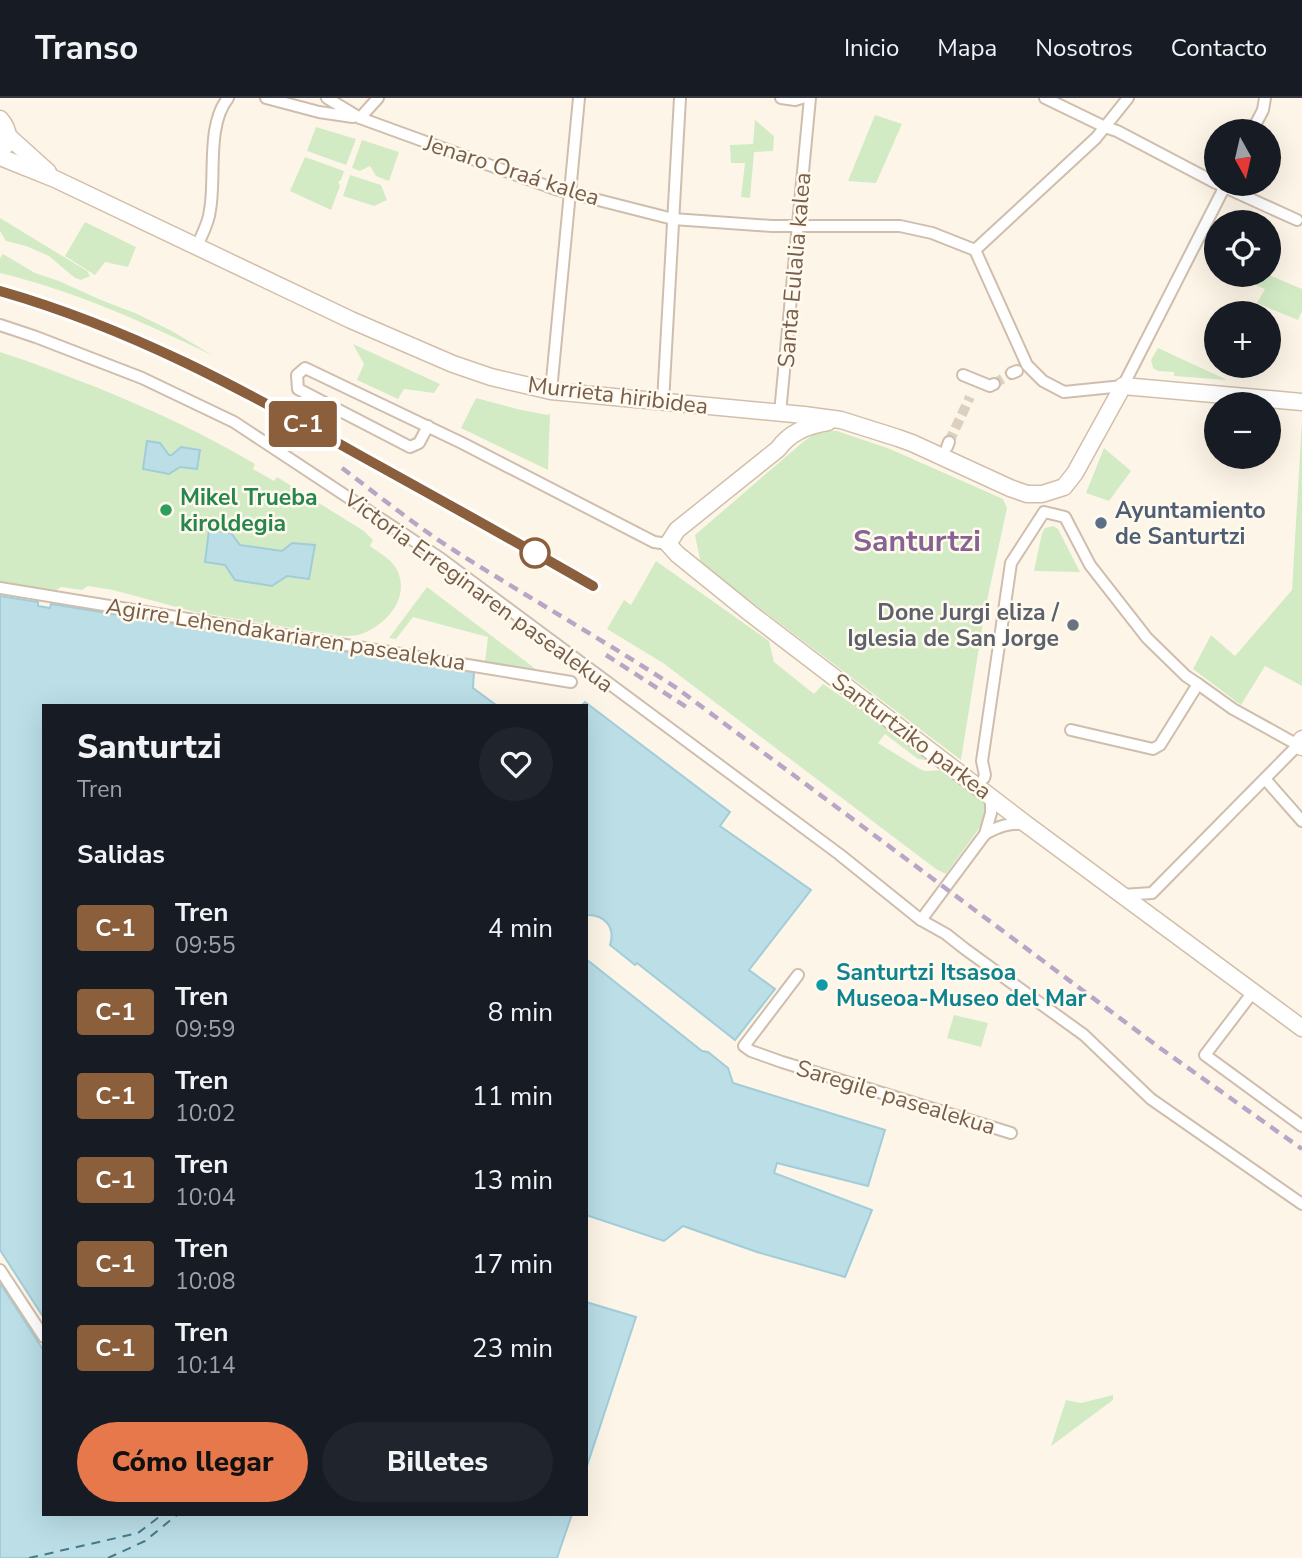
<!DOCTYPE html>
<html lang="es">
<head>
<meta charset="utf-8">
<style>
  body { margin:0; font-family:"Nunito Sans",sans-serif; background:#20242c; color:#f1f3f6; height:100vh; display:flex; flex-direction:column; font-size:26px; white-space:nowrap }
  * { box-sizing:border-box; margin:0 }
  p { font-size:23px; color:#9ea1a6 }
  .icon { flex:none; width:38px; height:38px; fill:none; stroke:currentColor; stroke-width:2; stroke-linecap:round; stroke-linejoin:round }
  .map { position:relative; flex:1; overflow:hidden }
  .sheet { position:absolute; left:42px; top:606px; width:546px; height:812px; display:flex; flex-direction:column; background:#171b24; border-radius:0px; box-shadow:0 7px 28px #0002 }
  .sheet>* { flex:none }
  .badge { padding:0 14px; border-radius:5px; font-size:24px; line-height:46px }
  .needle { width:46px; rotate:172deg }
  .fabs { position:absolute; left:1204px; top:21px; display:grid; gap:14px }
  .fabs a { display:grid; place-items:center; width:77px; height:77px; border-radius:50%; background:#171b24; box-shadow:0 7px 28px #0002; font-size:35px }
  .map>.badge { position:absolute; translate:-50% -50%; box-shadow:0 0 0 4px #fff }
  h2 { padding:0 35px; font-size:26px; line-height:63px }
  .round { display:grid; place-items:center; flex:none; width:74px; height:74px; border-radius:37px; background:#20242c }
  .headline { display:flex; align-items:center; justify-content:space-between; height:119px; padding:0 35px }
  h1 { font-size:33px; font-weight:800; line-height:52px }
  .primary-button { display:flex; gap:14px; margin-top:auto; padding:14px 35px }
  .primary-button a { flex:1; height:80px; border-radius:42px; background:#e7784c; color:#111; font-size:28px; font-weight:800; line-height:80px; text-align:center }
  .primary-button a+a { background:#20242c; color:#f1f3f6 }
  ul { padding:0; list-style:none }
  li { display:flex; align-items:center; gap:21px; height:84px; padding:0 35px }
  li div { flex:1 }
  li b { display:block; font-size:26px }
  li em { font-style:normal }
  li .badge { min-width:77px; font-weight:700; text-align:center }
  header { display:flex; align-items:center; gap:42px; box-sizing:border-box; height:98px; padding:0 35px; background:#171b24; border-bottom:2px solid #363941 }
  header strong { font-size:33px }
  nav { display:flex; gap:38px; margin-inline-start:auto; font-size:24px }
  .map>svg:first-child { display:block }
</style>
</head>
<body>
<header>
<strong>Transo</strong>
<nav><a>Inicio</a><a>Mapa</a><a>Nosotros</a><a>Contacto</a></nav>
</header>
<div class="map">
<svg width="1302" height="1460" viewBox="0 0 1302 1460">
  <rect width="100%" height="100%" fill="#fdf6e8"/>
  <!-- green -->
  <g fill="#d2ebc5">
    <polygon points="875,17 902,26 876,85 848,83"/>
    <polygon points="755,22 774,38 773,53 754,54 750,100 741,99 745,65 731,65 730,47 753,46"/>
    <polygon points="316,29 356,41 346,67 307,53"/>
    <polygon points="362,42 399,54 389,83 376,78 370,68 360,73 352,70"/>
    <polygon points="305,59 344,73 341,82 338,84 340,88 331,112 290,93"/>
    <polygon points="350,77 381,87 387,102 374,108 343,98"/>
    <polygon points="0,120 87,173 90,178 81,182 75,180 49,158 26,148 6,143 0,133"/>
    <polygon points="85,124 136,149 128,169 105,164 95,177 65,158"/>
    <path d="M 3,156 L 35,175 L 59,183 L 101,202 L 135,215 L 170,232 L 214,258 C 145,225 75,193 0,175 L 0,160 Z"/>
    <polygon points="1232,177 1269,177 1302,191 1302,213 1298,222 1257,205 1265,191"/>
    <polygon points="353,246 440,286 434,295 404,291 398,301 357,282 364,266"/>
    <polygon points="1158,250 1227,282 1174,278 1174,274 1158,273 1153,270 1151,262"/>
    <path d="M 0,254 C 32,264 64,277 96,289 C 152,312 203,335 255,366 L 253,371 L 274,383 L 277,379 L 364,433 L 373,442 L 370,448 C 380,455 394,463 398,474 C 409,501 387,525 364,535 C 358,538 349,538 342,538 L 195,514 L 113,492 L 88,488 L 82,492 L 61,489 L 55,493 L 0,483 Z"/>
    <polygon points="476,300 517,311 548,317 550,315 548,372 461,330"/>
    <polygon points="1302,323 1302,588 1265,568 1241,607 1193,571 1211,537 1235,558 1292,492"/>
    <polygon points="826,333 837,333 890,351 1003,401 1007,410 985,512 961,662 701,466 695,437 803,344 813,337"/>
    <polygon points="1104,350 1131,373 1109,403 1086,395"/>
    <polygon points="1053,428 1058,431 1080,474 1034,473 1042,435 1045,430"/>
    <polygon points="656,463 769,543 774,564 814,596 823,586 864,614 866,613 931,663 918,661 885,636 878,645 920,671 925,673 943,672 984,702 986,712 985,722 946,776 936,771 663,565 607,531 624,502 631,507"/>
    <polygon points="427,489 537,572 485,564 488,539 413,519 396,541 389,540"/>
    <polygon points="954,917 988,925 981,949 947,940"/>
    <polygon points="1113,1297 1113,1302 1051,1348 1066,1302 1081,1305"/>
  </g>
  <!-- water -->
  <g fill="#bbdee7" stroke="#a1cdd9" stroke-width="2">
    <polygon points="147,343 160,345 169,357 172,357 181,349 200,352 197,371 180,369 169,376 143,371"/>
    <polygon points="209,432 231,435 240,447 282,453 292,445 315,447 309,481 287,478 272,488 235,482 225,467 205,464"/>
    <polygon points="0,498 38,504 38,508 50,510 51,506 474,574 473,590 496,607 44,607 44,1220 0,1152"/>
    <path d="M 585,604 L 730,714 L 720,728 L 811,792 L 749,872 L 775,891 L 735,942 L 637,865 L 635,867 L 610,847 C 616,829 604,816 586,817 L 586,607 L 582,607 Z"/>
    <polygon points="586,861 702,953 708,954 728,970 733,985 885,1032 868,1088 777,1065 774,1075 872,1112 845,1179 757,1154 683,1128 664,1143 586,1117"/>
    <polygon points="0,1185 44,1253 44,1416 572,1416 557,1460 0,1460"/>
    <polygon points="586,1204 636,1219 586,1371"/>
  </g>
  <g fill="none" stroke-linecap="round" stroke-linejoin="round">
    <!-- ferry -->
    <g stroke="#447a8b" stroke-width="2" stroke-dasharray="9 7" stroke-linecap="butt">
      <polyline points="29,1460 138,1435 163,1416"/>
      <polyline points="108,1460 145,1443 178,1416"/>
    </g>
    <!-- street-tunnel -->
    <g stroke="#dcd0c1" stroke-width="10" stroke-dasharray="10 5" stroke-linecap="butt">
      <polyline points="994,286 1012,275"/>
      <polyline points="949,344 970,299"/>
    </g>
    <!-- street casing -->
    <g stroke="#cfbead" stroke-width="14">
      <g id="street">
        <polyline points="266,0 319,14 353,19"/>
        <polyline points="327,0 360,20 555,91 673,121 772,128 900,128 932,135 975,152 1027,267 1043,283 1064,294 1123,288 1226,86"/>
        <polyline points="781,0 795,2 802,0"/>
        <polyline points="1045,0 1105,29 1117,33 1216,85"/>
        <polyline points="360,20 378,0"/>
        <polyline points="1252,33 1263,12 1265,0"/>
        <polyline points="1220,87 1297,122"/>
        <path d="M 197,148 C 202,137 209,124 210,112 C 216,79 206,27 228,0"/>
        <polyline points="975,152 1096,40 1128,0"/>
        <polyline points="0,227 36,239 142,280 234,324 440,460 839,756 921,822 946,836 965,851 1084,937 1151,1001 1302,1106"/>
        <polyline points="1012,275 1017,273"/>
        <polyline points="963,277 990,288 994,286"/>
        <polyline points="551,293 579,0"/>
        <polyline points="663,304 680,0"/>
        <polyline points="780,315 810,0"/>
        <polyline points="428,328 419,345 410,349 298,291 297,277 305,270 462,345 654,444 668,446"/>
        <polyline points="947,349 949,344"/>
        <polyline points="0,490 571,584"/>
        <polyline points="1071,632 1153,651 1160,647 1198,586"/>
        <polyline points="984,680 985,677 982,663 1011,465 1044,414 1065,419 1090,467 1147,540 1186,578 1198,586 1233,611 1298,647 1152,795 1122,797"/>
        <polyline points="1265,681 1302,723"/>
        <path d="M 985,736 C 999,728 1008,725 1025,726"/>
        <polyline points="921,822 985,736 991,715 991,698"/>
        <polyline points="798,877 744,948 751,953 782,964 1011,1035"/>
        <polyline points="1253,894 1205,957 1302,1028"/>
        <polyline points="0,1172 44,1239"/>
      </g>
    </g>
    <!-- secondary casing -->
    <g stroke="#d2bfaa" stroke-width="19">
      <g id="secondary">
        <path d="M 0,21 C 7,29 10,37 6,47"/>
        <polyline points="8,38 48,74"/>
        <polyline points="0,59 55,81 351,222 453,266 491,279 551,293 804,317 841,322 898,340 912,345 1010,390 1027,396 1042,396 1064,389 1075,375 1123,288 1302,304"/>
        <path d="M 828,324 C 808,327 790,334 778,351 L 677,432 L 668,446 L 677,456 L 750,515 L 1026,726 L 1302,930"/>
        <polyline points="1302,641 1298,647 1302,649"/>
      </g>
    </g>
    <!-- street -->
    <use href="#street" stroke="#fff" stroke-width="10"/>
    <!-- secondary -->
    <use href="#secondary" stroke="#fff" stroke-width="16"/>
    <!-- rail -->
    <g stroke="#baa5c7" stroke-width="4.5" stroke-dasharray="10 7" stroke-linecap="butt">
      <polyline points="0,193 73,216 160,251 193,267 245,294 425,393"/>
      <path d="M 342,370 C 379,398 416,428 455,453 C 529,500 605,543 678,591 L 1160,950 L 1302,1051"/>
      <polyline points="606,557 691,612"/>
    </g>
  </g>
  <g fill="none" stroke-linecap="round" stroke-linejoin="round">
    <!-- line casing -->
    <g stroke="#fff" stroke-width="16">
      <path id="line" d="M 0,193 C 130,230 244,292 361,358 C 439,401 516,444 593,488"/>
    </g>
    <!-- line -->
    <use href="#line" stroke="#8b5e3c" stroke-width="10"/>
  </g>
  <!-- markers -->
  <circle fill="#2e9e5b" stroke="#fff9ee" stroke-width="2.5" cx="166" cy="412" r="7"/>
  <circle fill="#5c6f8a" stroke="#fff9ee" stroke-width="2.5" cx="1101" cy="425" r="7"/>
  <circle fill="#fff" stroke="#8b5e3c" stroke-width="3.5" cx="535" cy="455" r="14"/>
  <circle fill="#6b7280" stroke="#fff9ee" stroke-width="2.5" cx="1073" cy="527" r="7"/>
  <circle fill="#0f9aa8" stroke="#fff9ee" stroke-width="2.5" cx="822" cy="887" r="7"/>
  <g text-anchor="middle" stroke-width="5" stroke-linejoin="round" paint-order="stroke">
    <!-- street labels -->
    <g font-size="23" fill="#775e4b" stroke="#fff9ee">
      <text transform="translate(512 72) rotate(18)" y="8">Jenaro Oraá kalea</text>
      <text transform="translate(794 172) rotate(-85)" y="8">Santa Eulalia kalea</text>
      <text transform="translate(618 297) rotate(7)" y="8">Murrieta hiribidea</text>
      <text transform="translate(479 493) rotate(36)" y="8">Victoria Erreginaren pasealekua</text>
      <text transform="translate(286 536) rotate(9)" y="8">Agirre Lehendakariaren pasealekua</text>
      <text transform="translate(912 638) rotate(37)" y="8">Santurtziko parkea</text>
      <text transform="translate(896 999) rotate(17)" y="8">Saregile pasealekua</text>
    </g>
    <!-- leisure labels -->
    <g font-size="23" font-weight="bold" fill="#27864d" stroke="#fff9ee" text-anchor="start">
      <text x="180" y="407">Mikel Trueba<tspan x="180" dy="26">kiroldegia</tspan></text>
    </g>
    <!-- service labels -->
    <g font-size="23" font-weight="bold" fill="#4e5e75" stroke="#fff9ee" text-anchor="start">
      <text x="1115" y="420">Ayuntamiento<tspan x="1115" dy="26">de Santurtzi</tspan></text>
    </g>
    <!-- worship labels -->
    <g font-size="23" font-weight="bold" fill="#5b616d" stroke="#fff9ee" text-anchor="end">
      <text x="1059" y="522">Done Jurgi eliza /<tspan x="1059" dy="26">Iglesia de San Jorge</tspan></text>
    </g>
    <!-- culture labels -->
    <g font-size="23" font-weight="bold" fill="#0d838f" stroke="#fff9ee" text-anchor="start">
      <text x="836" y="882">Santurtzi Itsasoa<tspan x="836" dy="26">Museoa-Museo del Mar</tspan></text>
    </g>
    <!-- district labels -->
    <g font-size="30" font-weight="bold" fill="#866393" stroke="#fff9ee">
      <text x="917" y="453">Santurtzi</text>
    </g>
  </g>
</svg>
<div class="fabs">
<a><svg class="needle" viewBox="-14 -14 28 28"><path d="M0-13l5 13h-10z" fill="#e53935"/><path d="M0 13l5-13h-10z" fill="#9ea1a6"/></svg></a>
<a><svg class="icon" aria-label="locate" viewBox="0 0 24 24"><circle cx="12" cy="12" r="6"/><path d="M12 2v4M12 18v4M2 12h4M18 12h4"/></svg></a>
<a>+</a>
<a>−</a>
</div>
<b class="badge" style="left:303px;top:326px;background:#8b5e3c;color:#fff">C-1</b>
<section class="sheet">
<div class="headline"><div><h1>Santurtzi</h1><p>Tren</p></div><a class="round"><svg class="icon" aria-label="heart" viewBox="0 0 24 24"><path d="M12 20l-8-8c-3-5 5-10 8-4 3-6 11-1 8 4z"/></svg></a></div>
<h2>Salidas</h2>
<ul>
<li><span class="badge" style="background:#8b5e3c;color:#fff">C-1</span><div><b>Tren</b><p>09:55</p></div><em>4 min</em></li>
<li><span class="badge" style="background:#8b5e3c;color:#fff">C-1</span><div><b>Tren</b><p>09:59</p></div><em>8 min</em></li>
<li><span class="badge" style="background:#8b5e3c;color:#fff">C-1</span><div><b>Tren</b><p>10:02</p></div><em>11 min</em></li>
<li><span class="badge" style="background:#8b5e3c;color:#fff">C-1</span><div><b>Tren</b><p>10:04</p></div><em>13 min</em></li>
<li><span class="badge" style="background:#8b5e3c;color:#fff">C-1</span><div><b>Tren</b><p>10:08</p></div><em>17 min</em></li>
<li><span class="badge" style="background:#8b5e3c;color:#fff">C-1</span><div><b>Tren</b><p>10:14</p></div><em>23 min</em></li>
</ul>
<div class="primary-button"><a>Cómo llegar</a><a>Billetes</a></div>
</section>
</div>
</body>
</html>
